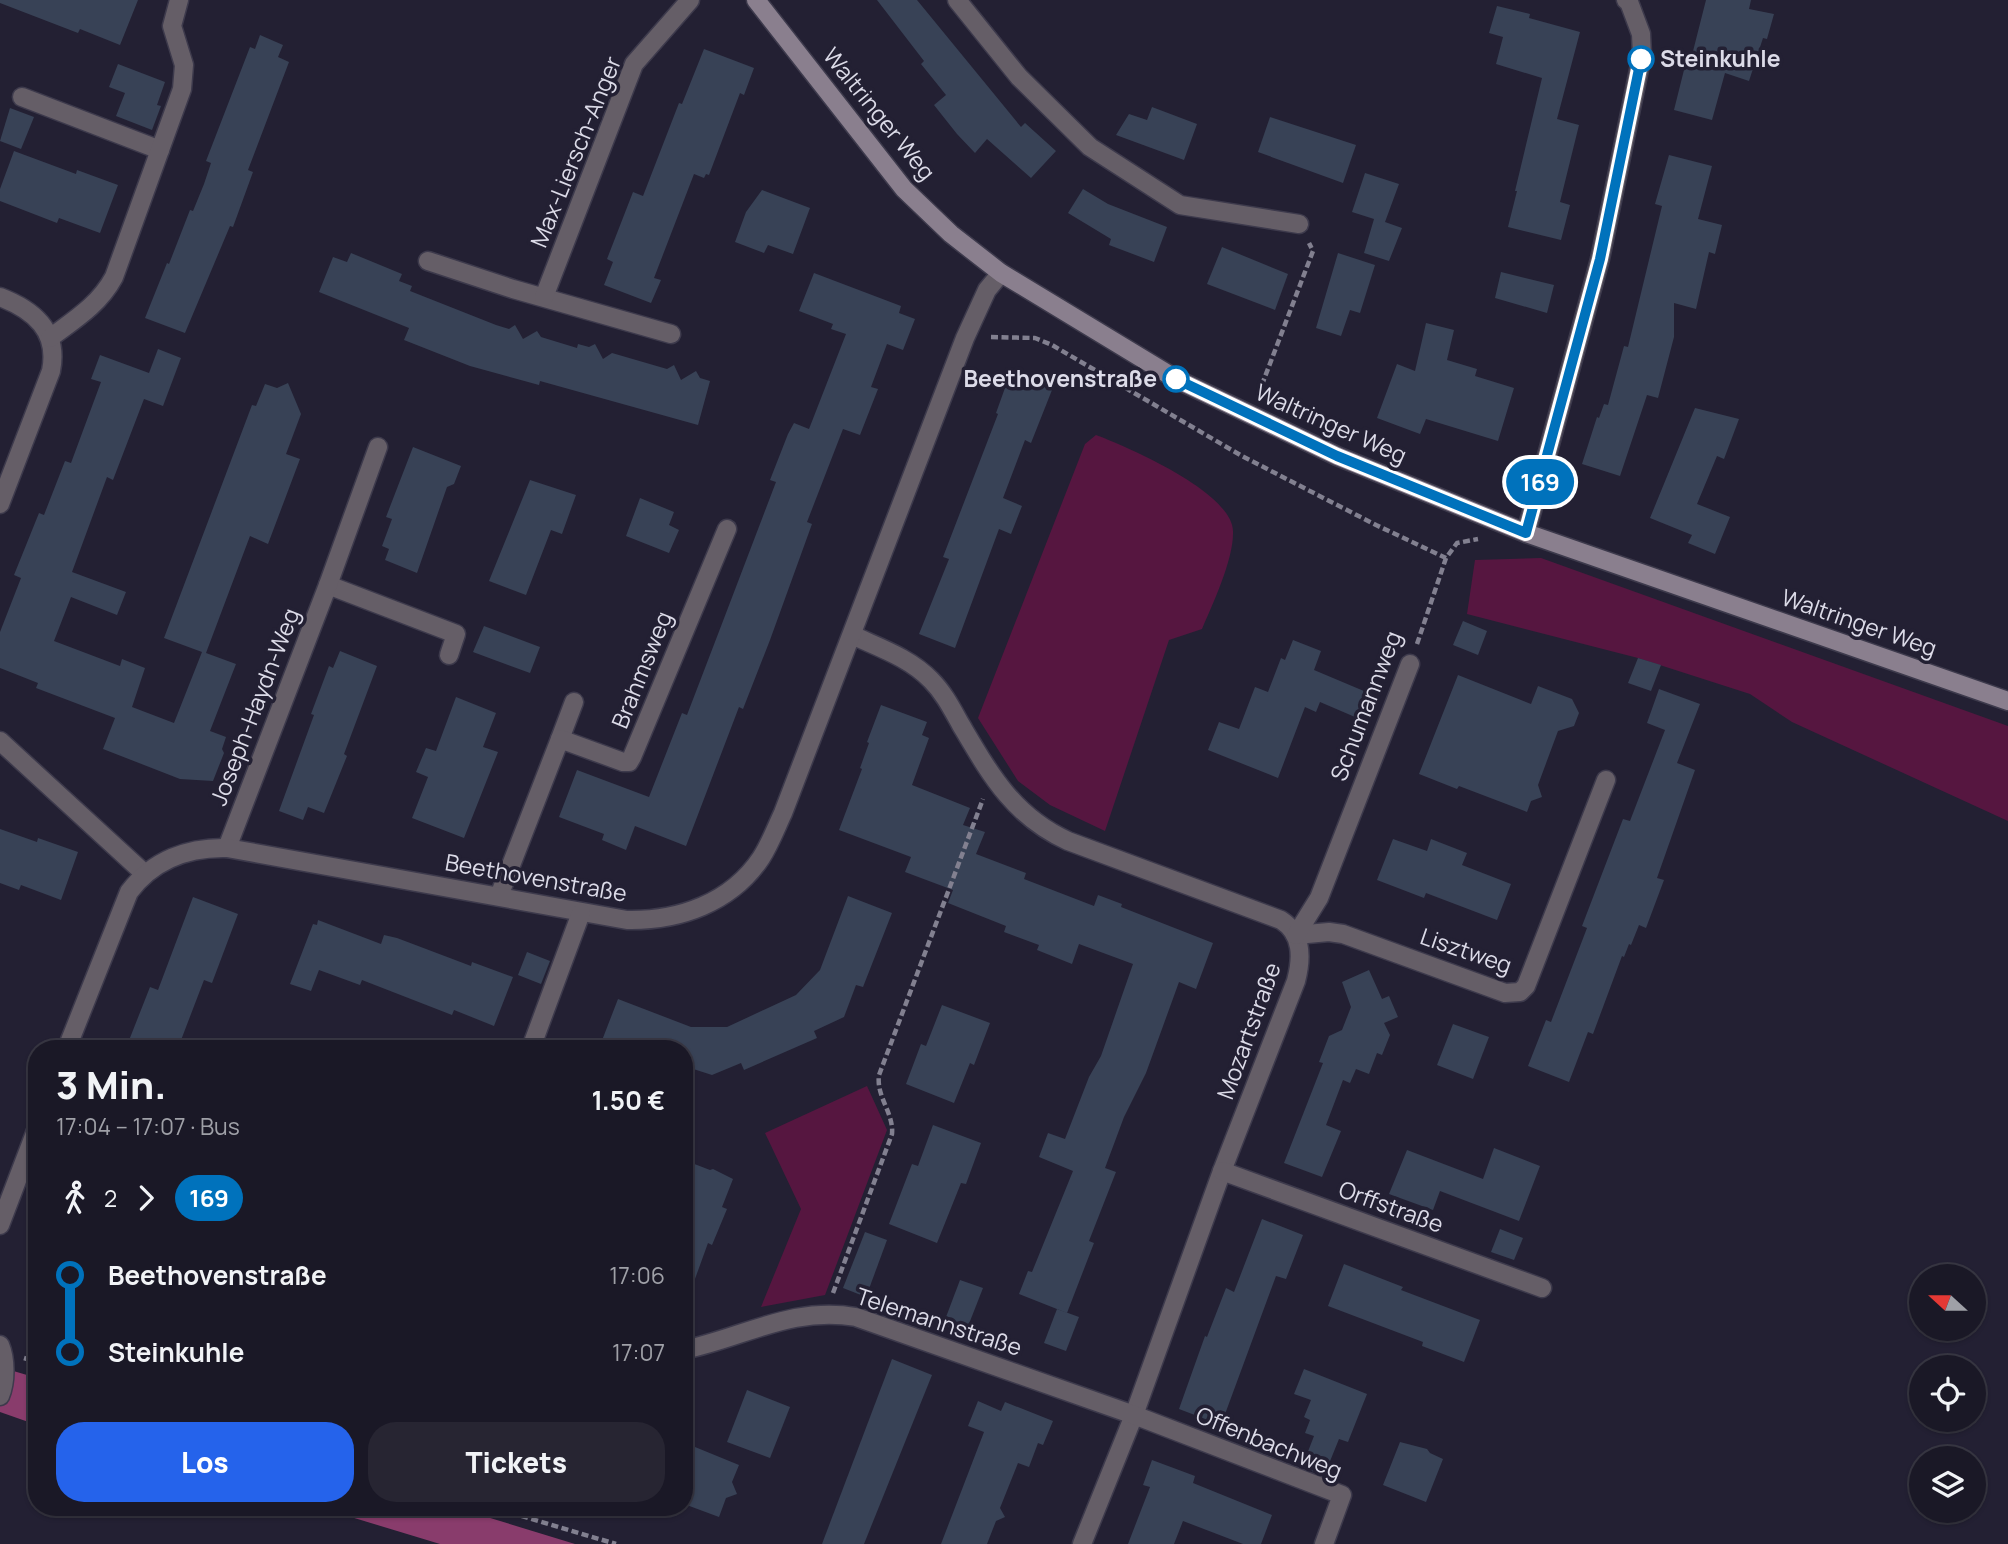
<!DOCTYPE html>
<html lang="de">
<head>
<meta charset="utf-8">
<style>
  body { margin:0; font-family:Manrope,sans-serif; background:#272532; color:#f1f3f6; height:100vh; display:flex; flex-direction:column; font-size:26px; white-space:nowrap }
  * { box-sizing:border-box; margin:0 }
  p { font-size:23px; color:#9fa0a7 }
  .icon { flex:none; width:38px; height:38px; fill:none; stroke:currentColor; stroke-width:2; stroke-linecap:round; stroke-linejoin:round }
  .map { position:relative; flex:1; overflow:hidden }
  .drawer { position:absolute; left:28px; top:1040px; width:665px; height:476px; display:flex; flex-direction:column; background:#1a1826; border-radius:28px; box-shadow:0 2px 5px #0004,0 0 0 2px #383743 }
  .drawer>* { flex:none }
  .badge { padding:0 14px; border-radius:23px; font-size:24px; line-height:46px }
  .needle { width:46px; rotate:291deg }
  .controls { position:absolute; left:1909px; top:1264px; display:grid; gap:14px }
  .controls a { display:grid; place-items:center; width:77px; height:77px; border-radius:50%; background:#1a1826; box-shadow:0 2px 5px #0004,0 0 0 2px #383743; font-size:35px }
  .map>.badge { position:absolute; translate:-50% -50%; box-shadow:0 0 0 4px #fff }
  .legs { display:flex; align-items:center; gap:10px; height:77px; padding:0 28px; font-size:23px }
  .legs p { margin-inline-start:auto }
  .headline { display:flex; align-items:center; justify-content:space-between; height:119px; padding:0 28px }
  h1 { font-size:38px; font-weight:800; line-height:52px }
  .primary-button { display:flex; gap:14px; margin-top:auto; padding:14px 28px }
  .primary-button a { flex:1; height:80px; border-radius:28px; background:#2563eb; color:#fff; font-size:28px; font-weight:800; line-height:80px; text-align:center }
  .primary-button a+a { background:#272532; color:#f1f3f6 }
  ul { padding:0 28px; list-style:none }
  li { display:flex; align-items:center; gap:24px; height:77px; font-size:26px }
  li i { display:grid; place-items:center; width:10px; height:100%; margin:0 9px; background:currentColor }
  li i::after { content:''; width:18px; height:18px; margin:-9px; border:5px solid; border-radius:50%; background:#1a1826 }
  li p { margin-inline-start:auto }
  li:first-child i { background:linear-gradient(#0000 50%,currentColor 0) }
  li:last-child i { background:linear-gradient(currentColor 50%,#0000 0) }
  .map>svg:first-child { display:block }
</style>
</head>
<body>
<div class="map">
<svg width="2008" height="1544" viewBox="0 0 2008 1544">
  <rect width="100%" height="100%" fill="#232033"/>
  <!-- green -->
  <g fill="#561640">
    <path d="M 1096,435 C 1128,447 1232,492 1233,531 C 1234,559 1213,603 1202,629 L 1169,640 L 1105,831 L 1050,805 L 1018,781 L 978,718 L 1085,444 Z"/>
    <polygon points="1541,558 2008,726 2008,821 1792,722 1750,694 1638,658 1467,614 1475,560"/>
    <polygon points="867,1086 887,1130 825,1295 761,1307 801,1209 765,1133"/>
  </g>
  <!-- forest -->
  <g fill="#893c6c">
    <polygon points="0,1367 37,1378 37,1425 0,1412"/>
    <polygon points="318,1507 454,1507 575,1544 440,1544"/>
  </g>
  <!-- building -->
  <g fill="#384256">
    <polygon points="0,0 138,0 120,45 80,29 78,33 0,3"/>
    <polygon points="877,0 917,0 1021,127 1025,123 1056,151 1031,178 987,139 975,153 957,134 934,105 946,95 921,64 924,61"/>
    <polygon points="1706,0 1751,0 1749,9 1774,14 1767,39 1763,38 1749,81 1725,73 1712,120 1674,110 1686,62 1690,63"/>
    <polygon points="1497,6 1530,14 1529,18 1580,32 1557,119 1579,125 1560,202 1570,205 1561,240 1508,227 1517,191 1515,191 1542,78 1496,64 1503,37 1489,33"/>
    <polygon points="260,35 283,45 278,57 289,62 248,170 253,172 233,227 230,226 185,333 145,318 167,263 169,264 190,210 193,211 204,184 211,163 206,161 250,47 255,49"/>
    <polygon points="704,49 754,68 744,95 740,93 709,175 706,174 704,178 694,174 654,278 661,280 651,303 604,285 613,262 607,259 633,192 643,196 679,103 682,104"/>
    <polygon points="118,64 165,82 157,105 161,106 152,130 116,116 125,93 109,87"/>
    <polygon points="1152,107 1197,124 1184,160 1116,135 1129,114 1147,120"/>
    <polygon points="10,108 34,117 21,149 0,141"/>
    <polygon points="1270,117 1356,145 1343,183 1258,152"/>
    <polygon points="14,151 76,174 77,170 118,185 100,233 59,218 57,223 0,201 0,189"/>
    <polygon points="1669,155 1712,166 1698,219 1722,225 1715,254 1709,252 1696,309 1674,303 1674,337 1658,398 1647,395 1620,476 1582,464 1597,417 1599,418 1604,404 1608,405 1624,346 1628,347 1662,206 1655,204"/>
    <polygon points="1365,173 1399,184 1385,222 1402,228 1389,261 1364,253 1374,219 1352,212"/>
    <polygon points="1083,189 1108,204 1167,227 1154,262 1109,245 1111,239 1068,213"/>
    <polygon points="762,190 810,208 793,254 768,245 764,253 735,242 746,212"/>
    <polygon points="1222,247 1288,274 1275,310 1207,284"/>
    <polygon points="351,253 402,274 399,281 412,286 410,291 496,325 509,329 515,325 523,339 537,331 541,337 577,348 578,344 589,347 595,344 603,359 612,353 667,369 674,365 681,380 696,371 700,378 710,381 698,425 540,381 539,385 470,366 404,340 409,328 319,292 333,257 347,262"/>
    <polygon points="1338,253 1375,265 1360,313 1350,310 1341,336 1316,328"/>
    <polygon points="1501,272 1554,285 1547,313 1495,298"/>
    <polygon points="814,273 901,306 899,313 915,319 903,350 887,344 871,387 878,389 860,435 843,429 807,522 812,524 770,640 743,709 739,707 686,846 635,826 626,850 602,840 604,834 559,817 577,770 649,797 682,713 687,715 723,621 776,482 770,480 788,434 794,423 809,429 846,334 831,329 833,324 799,311"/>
    <polygon points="1426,323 1454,330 1447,360 1477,369 1475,376 1514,388 1498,441 1426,419 1420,434 1377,418 1397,364 1415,371"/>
    <polygon points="158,349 181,358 163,406 144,399 113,480 107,477 72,572 126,592 117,615 71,597 54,641 120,666 122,659 145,668 132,707 174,723 202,652 164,638 252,405 256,406 265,384 277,388 288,383 301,414 286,454 300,459 268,544 250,536 206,653 236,664 210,731 226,737 222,749 224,753 213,781 180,779 103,749 115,718 36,688 38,683 0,668 0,632 21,578 14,575 39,513 44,515 65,461 71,463 101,382 91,379 100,355 149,373"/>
    <polygon points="1010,374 1052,390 1031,443 1025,440 1003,498 1022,506 1011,534 999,529 955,648 919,634 949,559 943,557 998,414 996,413"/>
    <polygon points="1695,408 1739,419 1724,459 1717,456 1697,504 1730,517 1715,554 1688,543 1692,535 1650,518"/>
    <polygon points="413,447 461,466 454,484 447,487 417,573 385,560 389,549 382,546 392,519 386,517"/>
    <polygon points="530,480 576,495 562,534 551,530 526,595 489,581"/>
    <polygon points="640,498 674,512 669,525 679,530 669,553 626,536"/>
    <polygon points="1463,621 1487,631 1478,655 1453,645"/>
    <polygon points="484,626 540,647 530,673 473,652"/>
    <polygon points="1293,640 1321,651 1314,670 1371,694 1362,720 1320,702 1316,712 1305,707 1278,778 1208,750 1219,722 1239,729 1255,687 1268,692 1281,658 1285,660"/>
    <polygon points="340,651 377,666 344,754 347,756 324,813 308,807 303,820 279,811 314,715 311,714 329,666 333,668"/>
    <polygon points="1638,658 1661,665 1651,691 1628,683"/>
    <polygon points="1458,675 1531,704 1538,686 1572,699 1579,713 1574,726 1558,731 1538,785 1542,797 1531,801 1527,812 1459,786 1457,789 1419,774"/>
    <polygon points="1659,689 1700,704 1677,763 1695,770 1657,878 1664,880 1646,928 1639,925 1631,945 1629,944 1624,957 1622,956 1593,1034 1588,1032 1569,1082 1528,1066 1546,1020 1551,1022 1587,928 1582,926 1623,819 1630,821 1665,730 1647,723"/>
    <polygon points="456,697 496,713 483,747 498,752 464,838 412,818 428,777 416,772 426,748 436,751"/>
    <polygon points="881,705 927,722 922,735 929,738 912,785 970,808 963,825 985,832 976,854 1026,873 1024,879 1094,906 1098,895 1122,904 1121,907 1213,943 1196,989 1179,982 1146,1073 1124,1117 1105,1168 1116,1172 1089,1241 1094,1243 1067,1313 1019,1294 1028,1271 1032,1272 1073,1171 1039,1157 1048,1133 1065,1139 1089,1077 1101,1056 1133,964 1079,944 1072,964 1037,950 1039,945 1004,932 1006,926 948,903 953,890 905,872 911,857 839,830 862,769 860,768 869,743 867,742"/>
    <polygon points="0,829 37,842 38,838 78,852 61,900 21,885 19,890 0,883"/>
    <polygon points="1393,839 1427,851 1431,839 1467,853 1462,865 1511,884 1497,920 1426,893 1424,898 1377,880"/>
    <polygon points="848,896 892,913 863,987 856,985 844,1017 814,1031 817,1038 744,1070 741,1063 712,1075 684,1066 684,1048 617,1048 601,1043 618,999 691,1027 727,1027 796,995 820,970"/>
    <polygon points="193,897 238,914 212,983 204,980 178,1048 126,1048 150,987 158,990"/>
    <polygon points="318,920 381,944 384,935 397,938 471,966 472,962 513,977 494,1026 454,1010 452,1015 362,980 360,985 319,970 311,991 290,984 313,924 317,925"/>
    <polygon points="527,952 550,961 541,984 518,975"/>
    <polygon points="1369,970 1382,999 1389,996 1398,1017 1384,1023 1390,1035 1382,1055 1377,1053 1369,1074 1356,1069 1350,1083 1343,1080 1326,1125 1341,1131 1322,1177 1284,1163 1323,1063 1319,1062 1329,1036 1342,1030 1351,1007 1342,982"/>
    <polygon points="942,1005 990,1023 974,1065 970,1063 954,1103 906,1084 921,1044 926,1046"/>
    <polygon points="1453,1024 1489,1037 1473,1079 1437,1065"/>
    <polygon points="933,1125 981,1143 966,1184 961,1183 937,1243 889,1224 912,1164 918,1166"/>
    <polygon points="1494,1148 1540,1166 1519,1221 1440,1191 1433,1210 1389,1194 1407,1150 1483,1179"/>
    <polygon points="684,1160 710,1170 713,1169 733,1179 722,1207 727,1209 712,1245 708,1243 687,1301 684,1301"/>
    <polygon points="1262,1219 1303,1235 1286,1279 1276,1276 1221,1425 1179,1409 1205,1336 1207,1337 1226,1288 1234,1292"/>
    <polygon points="1500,1229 1523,1238 1514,1260 1491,1252"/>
    <polygon points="865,1232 887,1240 866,1297 843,1288"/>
    <polygon points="1344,1264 1403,1287 1401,1290 1480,1320 1464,1362 1422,1346 1423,1342 1328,1306"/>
    <polygon points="960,1280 983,1288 965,1334 943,1325"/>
    <polygon points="1057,1309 1079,1317 1066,1351 1044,1343"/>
    <polygon points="892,1359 932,1375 864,1544 822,1544"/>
    <polygon points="1304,1369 1367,1394 1348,1442 1339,1439 1324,1476 1302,1467 1314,1436 1305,1433 1310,1420 1304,1417 1311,1400 1294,1394"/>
    <polygon points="747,1390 790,1407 770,1458 727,1442"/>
    <polygon points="978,1401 1001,1411 1005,1402 1053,1421 1043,1445 1038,1443 1029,1467 1018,1463 1000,1508 1005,1517 996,1521 987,1544 941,1544 984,1432 968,1426"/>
    <polygon points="1400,1442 1427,1449 1430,1453 1443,1459 1426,1502 1383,1485"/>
    <polygon points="695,1447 739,1465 732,1482 737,1494 726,1498 719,1517 684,1504 684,1474"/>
    <polygon points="1152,1460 1195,1476 1193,1483 1272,1515 1261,1544 1243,1544 1183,1521 1174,1544 1128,1544 1150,1487 1143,1485"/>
  </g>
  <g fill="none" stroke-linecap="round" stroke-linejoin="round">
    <!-- street casing -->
    <g stroke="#3d3a4c" stroke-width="21">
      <g id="street">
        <polyline points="957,0 1019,77 1090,147 1180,205 1299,224"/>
        <polyline points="22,97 160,150"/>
        <polyline points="428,261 513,289 671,334"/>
        <path d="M 0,297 C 34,310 59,331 51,371 L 0,504"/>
        <polyline points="544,297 634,64 690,0"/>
        <path d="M 50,338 C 74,320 99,305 114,277 L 182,89 L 184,65 L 172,26 L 179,0"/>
        <polyline points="1526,533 1600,259 1642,55 1641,34 1629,2 1626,0"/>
        <polyline points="328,585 456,634 449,655"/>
        <path d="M 852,635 C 880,648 910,658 931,680 C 944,693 952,709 961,725 C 990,774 1013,816 1068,841 L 1281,920 C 1303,934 1302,958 1296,981 L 1222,1171 L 1134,1415 L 1082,1544"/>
        <polyline points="560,739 574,702"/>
        <polyline points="0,741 145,874"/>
        <polyline points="227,848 328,585 378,447"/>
        <polyline points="499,896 560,739 623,762 629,762 632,757 727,529"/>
        <polyline points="1296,935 1329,932 1343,934 1505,993 1520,992 1526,986 1606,780"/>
        <polyline points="1296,935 1319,898 1410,664"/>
        <path d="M 67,1048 L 129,892 C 153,860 188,847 227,848 L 627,920 C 679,921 731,903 761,858 C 770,844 776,828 783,813 L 965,338 L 987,290 L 1001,273"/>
        <polyline points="531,1048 581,913"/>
        <polyline points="1222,1171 1542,1288"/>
        <polyline points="0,1225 37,1128"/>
        <path d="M 0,1345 C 6,1359 6,1382 0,1396"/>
        <path d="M 684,1350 C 745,1337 792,1306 856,1317 L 1134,1415 L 1342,1495 L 1324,1544"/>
      </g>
    </g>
    <!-- secondary casing -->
    <g stroke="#3d3a4c" stroke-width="21">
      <polyline id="secondary" points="756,0 904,189 951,234 1001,273 1176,379 1337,456 1526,533 2008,701"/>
    </g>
    <!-- path -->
    <g stroke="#828090" stroke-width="4.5" stroke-dasharray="7 3.5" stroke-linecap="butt">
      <polyline points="991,337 1035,338 1052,345 1242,456 1376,525 1446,558"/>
      <polyline points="1258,395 1313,251 1309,243"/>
      <polyline points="1417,644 1446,558 1457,543 1478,539"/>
      <path d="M 833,1293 L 892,1134 C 894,1113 876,1097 879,1075 L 983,799"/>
      <polyline points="24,1358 37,1362"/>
      <polyline points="491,1507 616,1544"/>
    </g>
    <!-- street -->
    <use href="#street" stroke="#655e67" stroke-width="18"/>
    <!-- secondary -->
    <use href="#secondary" stroke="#8a7f8e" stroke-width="18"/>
  </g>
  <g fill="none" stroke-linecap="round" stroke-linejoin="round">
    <!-- line-1 casing -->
    <g stroke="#fff" stroke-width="16">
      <polyline id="line-1" points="1176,379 1337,456 1526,533 1600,259 1641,59"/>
    </g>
    <!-- line-1 -->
    <use href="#line-1" stroke="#0072bc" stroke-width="10"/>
  </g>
  <!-- markers -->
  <g fill="#fff" stroke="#0072bc" stroke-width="3.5">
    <circle cx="1641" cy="59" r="12"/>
    <circle cx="1176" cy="379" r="12"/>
  </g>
  <g text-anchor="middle" stroke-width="7" stroke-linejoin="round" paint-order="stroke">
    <!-- stop labels -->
    <g font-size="23" font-weight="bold" fill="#dcdbe8" stroke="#232033" text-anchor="start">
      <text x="1660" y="67">Steinkuhle</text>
      <text x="1157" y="387" text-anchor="end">Beethovenstraße</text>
    </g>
    <!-- street labels -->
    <g font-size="23" fill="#dcdbe8" stroke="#232033">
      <text transform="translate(879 114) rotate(51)" y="8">Waltringer Weg</text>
      <text transform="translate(576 152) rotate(-68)" y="8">Max-Liersch-Anger</text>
      <text transform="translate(1331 424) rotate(24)" y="8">Waltringer Weg</text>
      <text transform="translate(1859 623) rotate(19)" y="8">Waltringer Weg</text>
      <text transform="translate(642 670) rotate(-68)" y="8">Brahmsweg</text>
      <text transform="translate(1366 706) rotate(-69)" y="8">Schumannweg</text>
      <text transform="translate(255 707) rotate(-69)" y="8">Joseph-Haydn-Weg</text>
      <text transform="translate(536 878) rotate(10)" y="8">Beethovenstraße</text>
      <text transform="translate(1466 951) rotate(19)" y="8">Lisztweg</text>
      <text transform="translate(1249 1031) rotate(-70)" y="8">Mozartstraße</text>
      <text transform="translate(1391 1207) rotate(20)" y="8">Orffstraße</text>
      <text transform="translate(939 1322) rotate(18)" y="8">Telemannstraße</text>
      <text transform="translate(1269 1443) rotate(22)" y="8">Offenbachweg</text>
    </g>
  </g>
</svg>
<div class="controls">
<a><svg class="needle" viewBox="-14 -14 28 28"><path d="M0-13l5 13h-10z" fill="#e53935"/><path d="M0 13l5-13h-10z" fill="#9fa0a7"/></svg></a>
<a><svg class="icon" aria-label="locate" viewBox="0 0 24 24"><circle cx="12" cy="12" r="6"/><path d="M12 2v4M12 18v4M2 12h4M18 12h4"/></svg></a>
<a><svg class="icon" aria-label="layers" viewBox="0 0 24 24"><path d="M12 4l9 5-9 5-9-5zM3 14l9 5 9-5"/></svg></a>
</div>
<b class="badge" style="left:1540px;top:482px;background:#0072bc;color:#fff">169</b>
<section class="drawer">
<div class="headline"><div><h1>3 Min.</h1><p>17:04 – 17:07 · Bus</p></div><b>1.50 €</b></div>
<div class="legs"><svg class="icon" aria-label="walk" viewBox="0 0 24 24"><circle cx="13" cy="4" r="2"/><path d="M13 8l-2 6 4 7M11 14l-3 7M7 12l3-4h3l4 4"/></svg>2<svg class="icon" aria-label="forward" viewBox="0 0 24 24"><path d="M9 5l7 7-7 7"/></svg><b class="badge" style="background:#0072bc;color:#fff">169</b></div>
<ul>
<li><i style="color:#0072bc"></i><b>Beethovenstraße</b><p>17:06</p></li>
<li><i style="color:#0072bc"></i><b>Steinkuhle</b><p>17:07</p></li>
</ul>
<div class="primary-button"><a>Los</a><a>Tickets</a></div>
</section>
</div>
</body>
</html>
